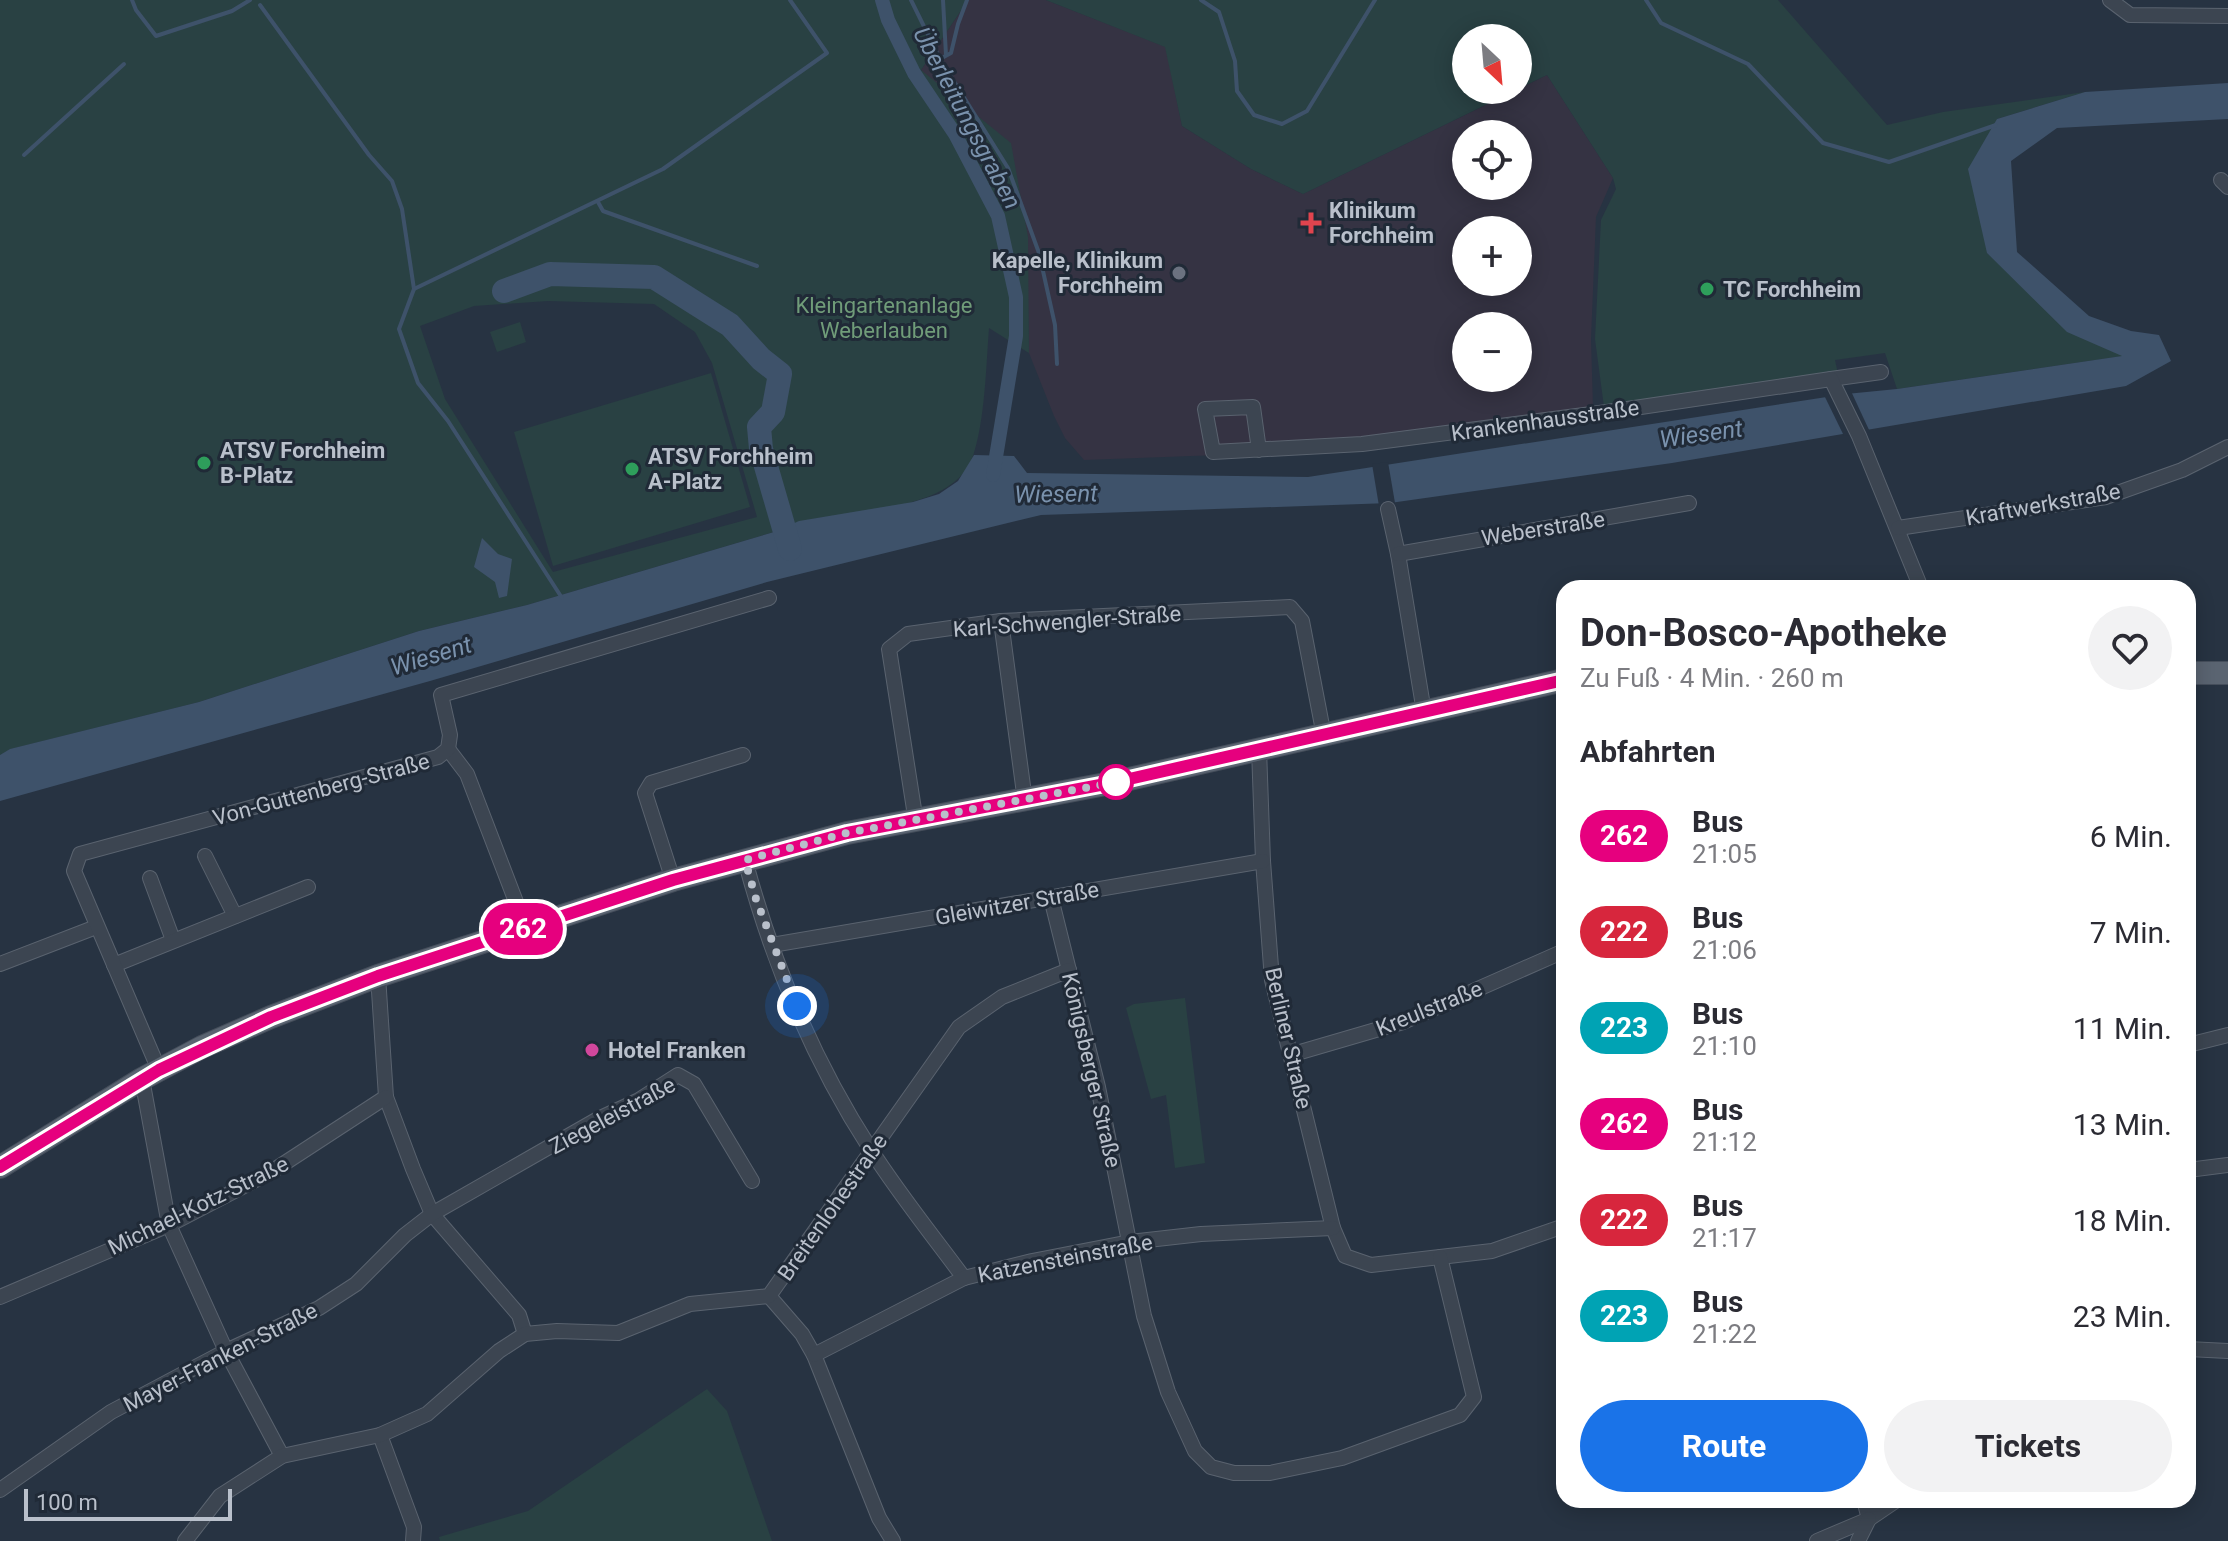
<!DOCTYPE html>
<html lang="de">
<head>
<meta charset="utf-8">
<style>
  body { margin:0; font-family:Roboto,sans-serif; background:#f2f2f3; color:#2b2b33; height:100vh; display:flex; flex-direction:column; font-size:30px; white-space:nowrap }
  * { box-sizing:border-box; margin:0 }
  p { font-size:26px; color:#7c7c81 }
  .icon { flex:none; width:44px; height:44px; fill:none; stroke:currentColor; stroke-width:2; stroke-linecap:round; stroke-linejoin:round }
  .map { position:relative; flex:1; overflow:hidden }
  .drawer { position:absolute; left:1556px; top:580px; width:640px; height:928px; display:flex; flex-direction:column; background:#fff; border-radius:24px; box-shadow:0 4px 20px #0003 }
  .drawer>* { flex:none }
  .badge { padding:0 16px; border-radius:26px; font-size:28px; line-height:52px }
  .needle { width:52px; rotate:154deg }
  .controls { position:absolute; left:1452px; top:24px; display:grid; gap:16px }
  .controls a { display:grid; place-items:center; width:80px; height:80px; border-radius:50%; background:#fff; box-shadow:0 4px 20px #0003; font-size:40px }
  .scale { position:absolute; left:24px; bottom:20px; width:208px; box-sizing:border-box; padding-left:8px; border:4px solid #b9c0cb; border-top:0; font-size:22px; line-height:28px; white-space:nowrap; color:#b9c0cb; -webkit-text-stroke:6px #202a37; paint-order:stroke }
  .you { position:absolute; width:40px; height:40px; margin:-20px; border:6px solid #fff; border-radius:50%; background:#1a73e8; box-shadow:0 0 0 12px #1a73e833 }
  .map>.badge { position:absolute; translate:-50% -50%; box-shadow:0 0 0 4px #fff }
  h2 { padding:0 24px; font-size:30px; line-height:72px }
  .round { display:grid; place-items:center; flex:none; width:84px; height:84px; border-radius:42px; background:#f2f2f3 }
  .head { display:flex; align-items:center; justify-content:space-between; height:136px; padding:0 24px }
  h1 { font-size:38px; font-weight:700; line-height:60px }
  .primary-button { display:flex; gap:16px; margin-top:auto; padding:16px 24px }
  .primary-button a { flex:1; height:92px; border-radius:48px; background:#1a73e8; color:#fff; font-size:32px; font-weight:700; line-height:92px; text-align:center }
  .primary-button a+a { background:#f2f2f3; color:#2b2b33 }
  ul { padding:0; list-style:none }
  li { display:flex; align-items:center; gap:24px; height:96px; padding:0 24px }
  li div { flex:1 }
  li b { display:block; font-size:30px }
  li em { font-style:normal }
  li .badge { min-width:88px; font-weight:700; text-align:center }
  .map>svg:first-child { display:block }
</style>
</head>
<body>
<div class="map">
<svg width="2228" height="1541" viewBox="0 0 2228 1541">
  <rect width="100%" height="100%" fill="#273342"/>
  <!-- medical -->
  <path fill="#353343" fill-rule="evenodd" d="M 968,0 L 1046,0 L 1166,47 L 1182,126 L 1251,169 L 1303,194 L 1547,75 L 1613,178 L 1596,217 L 1591,339 L 1593,407 L 1301,452 L 1084,460 L 1065,438 L 1054,416 L 1029,353 L 1028,304 L 921,70 ZM 1466,134 L 1518,134 L 1518,186 L 1466,186 ZM 1466,230 L 1518,230 L 1518,282 L 1466,282 ZM 1466,326 L 1518,326 L 1518,378 L 1466,378 Z"/>
  <!-- green -->
  <g fill="#294143" fill-rule="evenodd">
    <path d="M 0,0 L 968,0 L 921,70 L 1011,143 L 1028,237 L 1029,353 L 989,328 C 986,367 985,420 973,456 C 954,512 852,510 803,521 C 793,523 784,528 774,532 L 527,605 L 419,631 L 199,702 L 11,749 L 0,755 ZM 548,301 L 654,304 L 695,332 L 712,363 L 757,517 L 553,572 L 445,399 L 420,326 L 474,306 Z"/>
    <polygon points="1046,0 1778,0 1887,125 1943,112 2085,92 1997,119 1987,253 2124,356 1897,389 1885,353 1835,360 1838,374 1604,407 1595,339 1601,220 1616,189 1613,178 1547,75 1518,89 1518,38 1466,38 1466,90 1516,90 1303,194 1251,169 1182,126 1165,47"/>
    <polygon points="520,322 526,342 497,352 490,332"/>
    <polygon points="711,373 750,507 553,566 514,432"/>
    <polygon points="1185,998 1205,1163 1175,1168 1166,1095 1151,1099 1126,1008 1134,1004"/>
    <polygon points="707,1389 727,1411 772,1541 440,1541 439,1537 528,1511"/>
  </g>
  <!-- water -->
  <g fill="#3e526a">
    <polygon points="2228,83 2228,119 2057,128 2011,161 2017,252 2089,316 2131,331 2159,335 2171,361 2126,386 1672,463 1390,503 1041,515 767,582 430,681 0,801 0,755 10,749 199,702 419,631 527,605 774,532 799,521 913,502 939,494 958,481 974,455 1014,456 1027,473 1308,477 1846,394 1897,389 2122,356 2067,332 1987,253 1968,169 1997,119 2085,92"/>
    <polygon points="482,538 498,554 512,559 507,596 499,598 495,582 474,567"/>
  </g>
  <!-- pier -->
  <g fill="#273342">
    <polygon points="1850,389 1870,432 1844,436 1823,393"/>
    <polygon points="1388,462 1395,503 1379,506 1372,464"/>
  </g>
  <g fill="none" stroke-linecap="round" stroke-linejoin="round">
    <!-- stream -->
    <g stroke="#3e526a" stroke-width="4">
      <polyline points="132,0 136,10 156,36 232,11 250,0"/>
      <polyline points="911,0 940,59 1008,168 1039,253 1055,325 1057,364"/>
      <polyline points="943,0 946,55"/>
      <polyline points="1201,0 1219,12 1235,61 1237,91 1254,115 1282,124 1307,111 1375,0"/>
      <polyline points="1646,0 1661,23 1748,64 1823,143 1889,162 1996,125"/>
      <polyline points="260,5 369,155 392,181 402,209 414,289 399,329 418,383 448,421 562,598"/>
      <polyline points="940,59 951,53 958,24 967,0"/>
      <polyline points="24,155 124,64"/>
      <polyline points="598,202 603,211 757,266"/>
      <polyline points="414,289 663,169 827,53 790,0"/>
    </g>
    <!-- canal -->
    <polyline stroke="#3e526a" stroke-width="14" points="882,0 888,20 914,73 955,134 998,216 1016,297 1016,336 993,475"/>
    <!-- river -->
    <polyline stroke="#3e526a" stroke-width="24" points="504,291 550,274 654,277 730,325 761,359 780,374 773,412 759,427 761,449 790,549"/>
    <!-- minor casing -->
    <g stroke="#5a636f" stroke-width="16">
      <g id="minor">
        <polyline points="2110,0 2130,15 2228,16"/>
        <polyline points="2221,180 2228,187"/>
        <polyline points="1831,379 1881,372"/>
        <polyline points="1259,450 1253,407 1205,409 1213,452 1362,444 1607,412 1831,379 1859,436 1921,588"/>
        <polyline points="1388,509 1398,554 1424,712"/>
        <polyline points="1898,528 2106,497 2182,470 2228,447"/>
        <polyline points="1398,554 1689,503"/>
        <polyline points="1001,621 1025,801"/>
        <polyline points="448,749 467,774 526,928"/>
        <polyline points="1259,749 1263,861 1272,980 1333,1228 1345,1256 1371,1265 1492,1251 1564,1226"/>
        <polyline points="916,822 889,649 908,634 1001,621 1290,607 1302,621 1324,736"/>
        <polyline points="205,856 235,916"/>
        <path d="M 745,860 C 772,961 814,1062 871,1150 C 899,1194 933,1236 964,1278"/>
        <polyline points="150,878 173,940"/>
        <polyline points="673,880 645,793 651,783 743,755"/>
        <polyline points="1051,898 1098,1087 1144,1316 1168,1392 1195,1451 1211,1467 1234,1473 1270,1473 1342,1458 1460,1415 1474,1397 1440,1257"/>
        <polyline points="772,945 1263,861"/>
        <polyline points="0,964 96,927"/>
        <polyline points="114,965 308,887"/>
        <polyline points="378,976 386,1097 413,1169 432,1214 519,1315 525,1334"/>
        <polyline points="2188,1045 2228,1035"/>
        <polyline points="1290,1055 1403,1022 1564,951"/>
        <polyline points="159,1070 74,871 80,854 438,757 448,749 450,735 441,695 769,598"/>
        <polyline points="142,1079 169,1225 226,1351 282,1456"/>
        <polyline points="2188,1170 2228,1165"/>
        <polyline points="769,1296 802,1334 814,1355 879,1518 893,1541"/>
        <polyline points="0,1297 169,1225 271,1172 386,1097"/>
        <polyline points="2188,1349 2228,1351"/>
        <polyline points="814,1355 964,1278 1032,1261 1130,1242 1201,1234 1333,1228"/>
        <polyline points="380,1435 414,1527 413,1541"/>
        <polyline points="0,1490 111,1412 226,1351 319,1308 356,1284 405,1235 432,1214 598,1119 639,1100 678,1075 694,1084 752,1181"/>
        <polyline points="1864,1500 1869,1519"/>
        <polyline points="185,1541 220,1496 282,1456 380,1435 427,1414 499,1351 525,1334 557,1331 618,1333 690,1304 769,1296 959,1027 1002,997 1069,970"/>
        <polyline points="1817,1541 1869,1519 1897,1500"/>
        <polyline points="1858,1541 1869,1519"/>
      </g>
    </g>
    <!-- primary casing -->
    <g stroke="#454e5b" stroke-width="24">
      <g id="primary">
        <polyline points="2188,673 2228,673"/>
        <polyline points="0,1167 142,1079 202,1047 271,1017 378,976 673,880 847,833 1116,782 1564,680"/>
      </g>
    </g>
    <!-- minor -->
    <use href="#minor" stroke="#3c4551" stroke-width="14"/>
    <!-- primary -->
    <use href="#primary" stroke="#5a6471" stroke-width="22"/>
  </g>
  <g fill="none" stroke-linecap="round" stroke-linejoin="round">
    <!-- line casing -->
    <g stroke="#fff" stroke-width="18">
      <polyline id="line" points="0,1167 159,1070 271,1017 378,976 673,880 847,833 1116,782 1564,680"/>
    </g>
    <!-- line -->
    <use href="#line" stroke="#e6007e" stroke-width="12"/>
    <!-- walk -->
    <polyline stroke="#b9c0cb" stroke-width="8" stroke-dasharray="0 14.4" points="797,1006 756,899 745,860 847,833 1116,782"/>
  </g>
  <!-- markers -->
  <path fill="#e0444e" stroke="#202a37" stroke-width="3" d="M1307 211h8v8h8v8h-8v8h-8v-8h-8v-8h8z"/>
  <circle fill="#6b7280" stroke="#202a37" stroke-width="3" cx="1179" cy="273" r="8"/>
  <g fill="#2e9e5b" stroke="#202a37" stroke-width="3">
    <circle cx="1707" cy="289" r="8"/>
    <circle cx="204" cy="463" r="8"/>
    <circle cx="632" cy="469" r="8"/>
  </g>
  <circle fill="#fff" stroke="#e6007e" stroke-width="4" cx="1116" cy="782" r="16"/>
  <circle fill="#d1479c" stroke="#202a37" stroke-width="3" cx="592" cy="1050" r="8"/>
  <g text-anchor="middle" stroke-width="6" stroke-linejoin="round" paint-order="stroke">
    <!-- poi labels -->
    <g font-size="22" font-weight="bold" fill="#b9c0cb" stroke="#202a37" text-anchor="start">
      <text x="1329" y="218">Klinikum<tspan x="1329" dy="25">Forchheim</tspan></text>
      <text x="1163" y="268" text-anchor="end">Kapelle, Klinikum<tspan x="1163" dy="25">Forchheim</tspan></text>
      <text x="1723" y="297">TC Forchheim</text>
      <text x="220" y="458">ATSV Forchheim<tspan x="220" dy="25">B-Platz</tspan></text>
      <text x="648" y="464">ATSV Forchheim<tspan x="648" dy="25">A-Platz</tspan></text>
      <text x="608" y="1058">Hotel Franken</text>
    </g>
    <!-- park labels -->
    <g font-size="22" fill="#709c79" stroke="#202a37">
      <text x="884" y="313">Kleingartenanlage<tspan x="884" dy="25">Weberlauben</tspan></text>
    </g>
    <!-- street labels -->
    <g font-size="22" fill="#b9c0cb" stroke="#202a37">
      <text transform="translate(1545 420) rotate(-8)" y="8">Krankenhausstraße</text>
      <text transform="translate(2043 504) rotate(-10)" y="8">Kraftwerkstraße</text>
      <text transform="translate(1543 528) rotate(-9)" y="8">Weberstraße</text>
      <text transform="translate(1067 621) rotate(-4)" y="8">Karl-Schwengler-Straße</text>
      <text transform="translate(321 789) rotate(-15)" y="8">Von-Guttenberg-Straße</text>
      <text transform="translate(1017 903) rotate(-10)" y="8">Gleiwitzer Straße</text>
      <text transform="translate(1429 1008) rotate(-22)" y="8">Kreulstraße</text>
      <text transform="translate(1289 1038) rotate(77)" y="8">Berliner Straße</text>
      <text transform="translate(1092 1070) rotate(77)" y="8">Königsberger Straße</text>
      <text transform="translate(612 1115) rotate(-28)" y="8">Ziegeleistraße</text>
      <text transform="translate(198 1205) rotate(-26)" y="8">Michael-Kotz-Straße</text>
      <text transform="translate(832 1207) rotate(-55)" y="8">Breitenlohestraße</text>
      <text transform="translate(1065 1258) rotate(-11)" y="8">Katzensteinstraße</text>
      <text transform="translate(220 1357) rotate(-27)" y="8">Mayer-Franken-Straße</text>
    </g>
    <!-- water labels -->
    <g font-size="24" font-style="italic" fill="#7a92ad" stroke="#202a37">
      <text transform="translate(967 118) rotate(62)" y="8">Überleitungsgraben</text>
      <text transform="translate(1701 434) rotate(-8)" y="8">Wiesent</text>
      <text transform="translate(1056 494) rotate(-1)" y="8">Wiesent</text>
      <text transform="translate(431 656) rotate(-17)" y="8">Wiesent</text>
    </g>
  </g>
</svg>
<div class="controls">
<a><svg class="needle" viewBox="-14 -14 28 28"><path d="M0-13l5 13h-10z" fill="#e53935"/><path d="M0 13l5-13h-10z" fill="#7c7c81"/></svg></a>
<a><svg class="icon" aria-label="locate" viewBox="0 0 24 24"><circle cx="12" cy="12" r="6"/><path d="M12 2v4M12 18v4M2 12h4M18 12h4"/></svg></a>
<a>+</a>
<a>−</a>
</div>
<div class="scale">100 m</div>
<div class="you" style="left:797px;top:1006px"></div>
<b class="badge" style="left:523px;top:929px;background:#e6007e;color:#fff">262</b>
<section class="drawer">
<div class="head"><div><h1>Don-Bosco-Apotheke</h1><p>Zu Fuß · 4 Min. · 260 m</p></div><a class="round"><svg class="icon" aria-label="heart" viewBox="0 0 24 24"><path d="M12 20l-8-8c-3-5 5-10 8-4 3-6 11-1 8 4z"/></svg></a></div>
<h2>Abfahrten</h2>
<ul>
<li><span class="badge" style="background:#e6007e;color:#fff">262</span><div><b>Bus</b><p>21:05</p></div><em>6 Min.</em></li>
<li><span class="badge" style="background:#d7263d;color:#fff">222</span><div><b>Bus</b><p>21:06</p></div><em>7 Min.</em></li>
<li><span class="badge" style="background:#00a3b4;color:#fff">223</span><div><b>Bus</b><p>21:10</p></div><em>11 Min.</em></li>
<li><span class="badge" style="background:#e6007e;color:#fff">262</span><div><b>Bus</b><p>21:12</p></div><em>13 Min.</em></li>
<li><span class="badge" style="background:#d7263d;color:#fff">222</span><div><b>Bus</b><p>21:17</p></div><em>18 Min.</em></li>
<li><span class="badge" style="background:#00a3b4;color:#fff">223</span><div><b>Bus</b><p>21:22</p></div><em>23 Min.</em></li>
</ul>
<div class="primary-button"><a>Route</a><a>Tickets</a></div>
</section>
</div>
</body>
</html>
